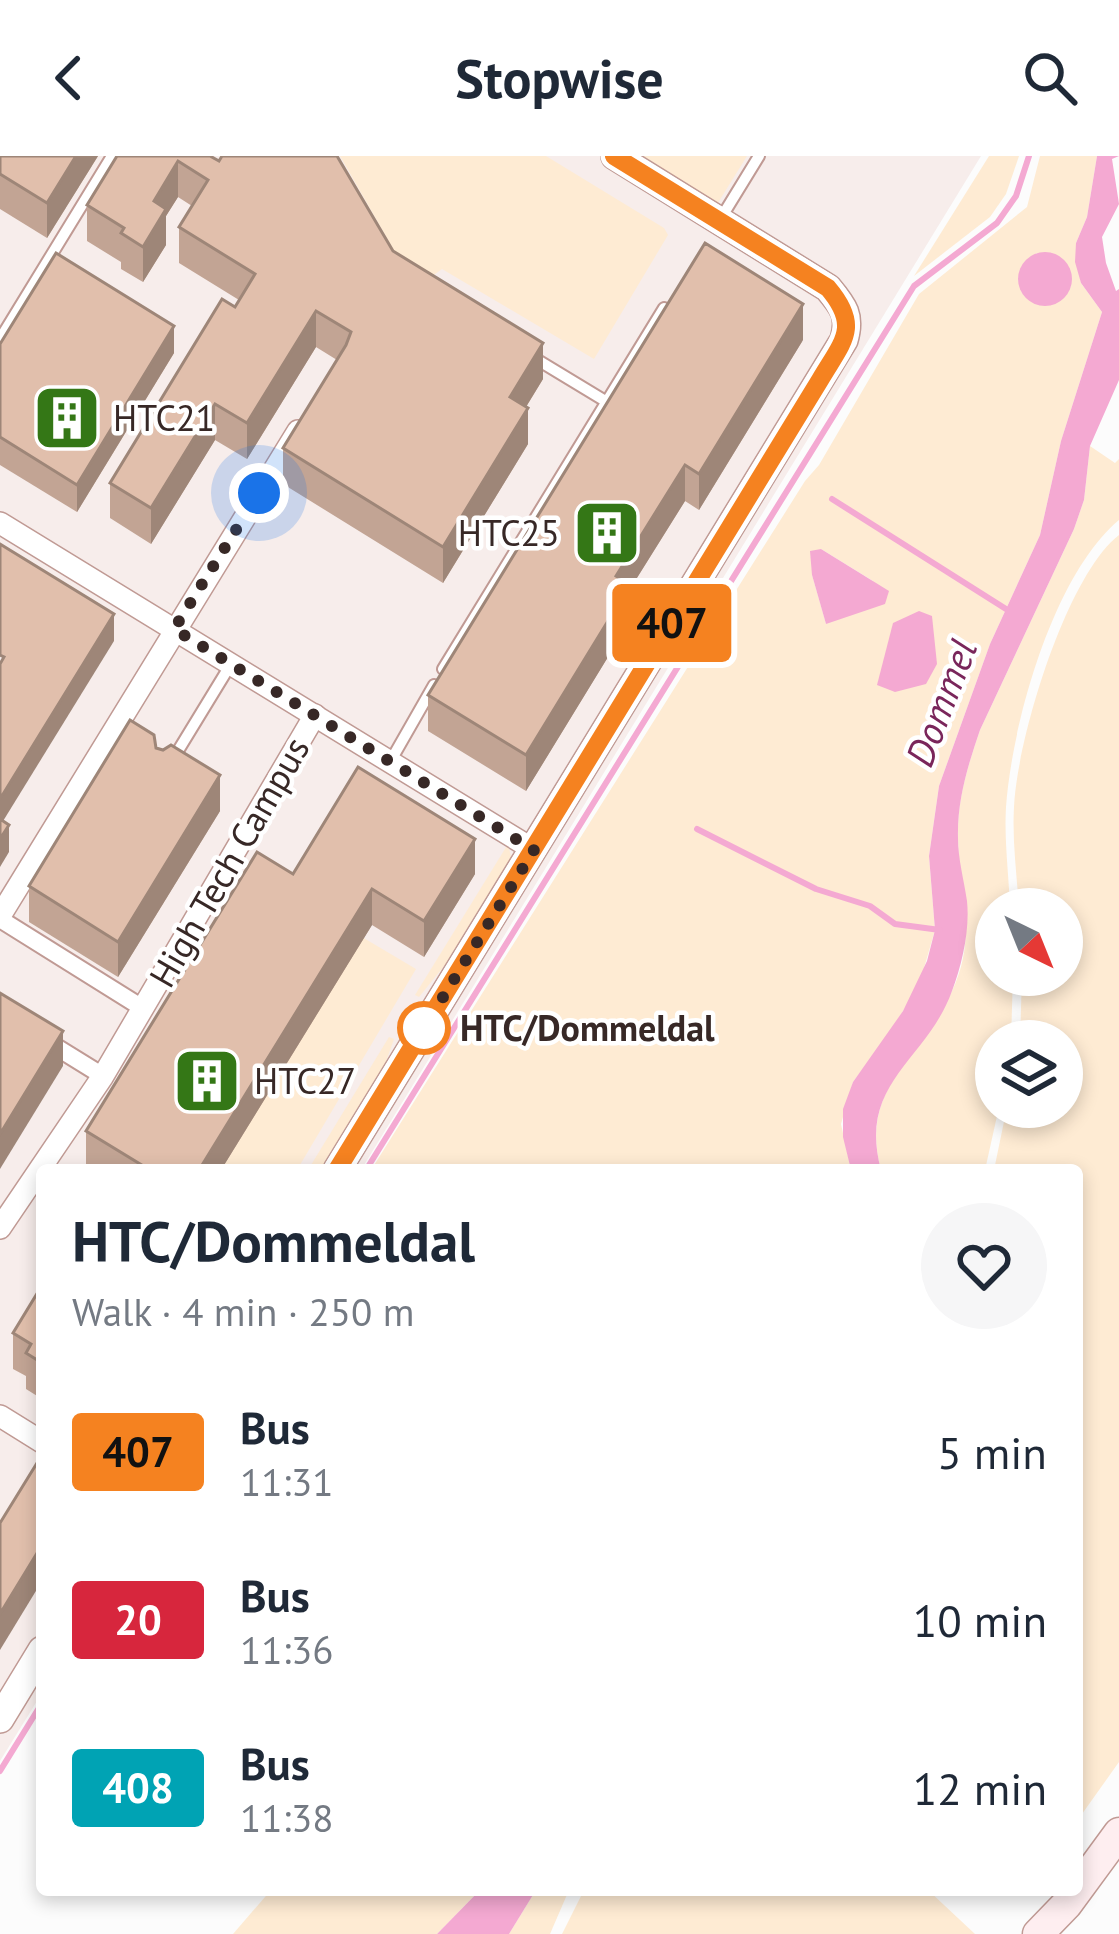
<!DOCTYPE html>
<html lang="en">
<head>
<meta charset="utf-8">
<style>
  body { margin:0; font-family:"PT Sans",sans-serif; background:#f6f6f7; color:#1f2937; height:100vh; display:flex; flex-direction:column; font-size:45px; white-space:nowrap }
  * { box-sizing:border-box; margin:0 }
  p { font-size:39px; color:#747a83 }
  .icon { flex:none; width:66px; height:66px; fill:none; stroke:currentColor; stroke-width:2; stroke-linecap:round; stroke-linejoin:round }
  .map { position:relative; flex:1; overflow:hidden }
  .details { position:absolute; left:36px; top:1008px; width:1047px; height:732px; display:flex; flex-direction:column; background:#fff; border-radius:12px; box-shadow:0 6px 18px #0003 }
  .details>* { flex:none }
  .badge { padding:0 24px; border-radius:9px; font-size:42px; line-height:78px }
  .needle { width:78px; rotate:137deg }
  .tools { position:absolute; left:975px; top:732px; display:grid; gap:24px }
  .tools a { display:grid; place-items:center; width:108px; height:108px; border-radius:50%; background:#fff; box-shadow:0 6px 18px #0003; font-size:60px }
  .you { position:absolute; width:60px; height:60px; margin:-30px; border:9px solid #fff; border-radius:50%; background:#1a73e8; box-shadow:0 0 0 18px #1a73e833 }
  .map>.badge { position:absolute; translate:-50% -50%; box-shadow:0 0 0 6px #fff }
  .round { display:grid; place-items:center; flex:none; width:126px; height:126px; border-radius:63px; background:#f6f6f7 }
  .head { display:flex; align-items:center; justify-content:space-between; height:204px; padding:0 36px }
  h1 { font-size:57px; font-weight:600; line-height:90px }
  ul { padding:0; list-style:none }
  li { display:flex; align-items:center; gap:36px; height:168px; padding:0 36px }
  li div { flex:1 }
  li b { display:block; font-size:45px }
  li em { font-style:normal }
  li .badge { min-width:132px; font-weight:700; text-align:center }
  header { display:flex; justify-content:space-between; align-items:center; height:156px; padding:0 36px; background:#fff; font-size:54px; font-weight:600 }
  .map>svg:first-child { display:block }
</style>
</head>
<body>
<header><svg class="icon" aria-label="back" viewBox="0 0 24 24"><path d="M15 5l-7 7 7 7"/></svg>Stopwise<svg class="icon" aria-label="search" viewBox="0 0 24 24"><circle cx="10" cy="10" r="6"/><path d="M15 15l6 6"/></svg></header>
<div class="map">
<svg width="1119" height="1778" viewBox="0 0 1119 1778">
  <rect width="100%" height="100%" fill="#fcfcfc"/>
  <!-- built -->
  <polygon fill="#f7edeb" points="0,0 981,0 361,1014 42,1014 42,1537 0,1605"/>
  <!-- green -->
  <g fill="#feebd3" fill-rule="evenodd">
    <polygon points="340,0 546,0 664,72 668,79 594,203 442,113 423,127 404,112"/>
    <polygon points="635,0 747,0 716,50"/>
    <polygon points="989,0 1019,0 1006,38 990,61 914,120"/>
    <path d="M 1040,0 L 1097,0 L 1087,61 L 1076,87 L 1081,127 L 1102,156 L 1061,285 L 1040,379 L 990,488 L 939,630 L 929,700 L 935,774 L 920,826 L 893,872 L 853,926 L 841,968 L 851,1014 L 371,1014 L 805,325 L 819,309 L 919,138 L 1027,51 ZM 1037,97 L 1071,130 C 1059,155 1043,147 1022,137 L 1018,122 L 1024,107 ZM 821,393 L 873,425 L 826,468 L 812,419 Z"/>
    <path d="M 1090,290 L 1115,307 L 1119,303 L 1119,364 C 1053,419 1012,568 1006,651 C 1004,685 1009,720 1010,753 L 996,753 L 996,819 L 1013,819 L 1011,885 L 996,885 L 999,951 L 985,1014 L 881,1014 C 858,931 922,901 952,835 C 979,778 958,737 958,681 C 957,644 968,609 980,574 L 1074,373 L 1084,344 Z"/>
    <path d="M 1119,379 L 1119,1606 L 1077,1665 L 1077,1014 L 994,1014 L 1007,951 L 1062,951 L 1062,885 L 1020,885 L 1022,819 L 1062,819 L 1062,753 L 1019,753 C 1017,720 1012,685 1014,651 C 1017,584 1066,420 1119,379 Z"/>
    <polygon points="508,688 513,709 466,783 419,841 415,839"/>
    <polygon points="362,781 416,813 297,1014 221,1014"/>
    <polygon points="389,881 394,883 376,934 327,1014 308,1014"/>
    <polygon points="271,1734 480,1734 437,1778 233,1778"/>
    <polygon points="536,1734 569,1734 550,1778 509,1778"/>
    <polygon points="584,1734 928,1734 975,1778 562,1778"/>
  </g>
  <!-- water -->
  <g fill="#f4a9d2">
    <path d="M 1097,0 L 1119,0 L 1112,3 L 1119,48 L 1102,81 L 1106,107 L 1116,135 L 1119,133 L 1119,224 L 1090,290 L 1084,344 L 1074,373 L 980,574 C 968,609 957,644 958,682 C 958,703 964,724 967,745 C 970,774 962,808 952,835 C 927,905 857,926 881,1014 L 851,1014 L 843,981 L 843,953 L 853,926 L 903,855 L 927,805 L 935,774 L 929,700 L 939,630 L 990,488 L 1040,379 L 1061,285 L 1102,156 L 1081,127 L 1075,106 L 1076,87 L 1087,61 Z"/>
    <circle cx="1045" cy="123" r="27"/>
    <polygon points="821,393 889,435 885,448 826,468 812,419 810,395"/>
    <polygon points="919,455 932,460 937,508 926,528 895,536 877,529 893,467"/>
    <polygon points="480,1734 536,1734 509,1778 437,1778"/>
  </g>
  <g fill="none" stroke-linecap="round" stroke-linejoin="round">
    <!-- stream -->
    <g stroke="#f4a9d2" stroke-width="6">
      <polyline points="832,343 1006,453"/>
      <polyline points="697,673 816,733 870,750 895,768 940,774"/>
      <polyline points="366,1014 914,130 997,67 1016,40 1029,0"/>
      <polyline points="0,1615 42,1547"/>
    </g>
    <!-- service casing -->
    <g stroke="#c09a94" stroke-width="14">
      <g id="service">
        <polyline points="721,62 759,0"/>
        <polyline points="0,183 112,0"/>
        <polyline points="531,200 607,246"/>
        <polyline points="443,513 664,152"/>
        <polyline points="173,603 231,508"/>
        <polyline points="390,606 434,529"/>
      </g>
    </g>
    <!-- pedestrian casing -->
    <g stroke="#c09a94" stroke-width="20">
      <g id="pedestrian">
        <polyline points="0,763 144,853"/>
        <polyline points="48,886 103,920"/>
      </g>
    </g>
    <!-- minor casing -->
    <g stroke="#c09a94" stroke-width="24">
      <g id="minor">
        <polyline points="0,367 534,694"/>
        <polyline points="0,760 298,275"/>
        <polyline points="0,1072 103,920 315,559"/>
        <polyline points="0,1260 42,1286"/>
      </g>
    </g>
    <!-- tertiary casing -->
    <g stroke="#c09a94" stroke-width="30">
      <g id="tertiary">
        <path d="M 337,1014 L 844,184 C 851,160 844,151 828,132 L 615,0"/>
        <polyline points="0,1563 42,1494"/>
      </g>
    </g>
    <!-- secondary casing -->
    <g stroke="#c09a94" stroke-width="33">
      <polyline id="secondary" points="1038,1778 1067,1748 1119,1677"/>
    </g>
    <!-- service -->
    <use href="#service" stroke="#fff" stroke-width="10"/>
    <!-- pedestrian -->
    <use href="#pedestrian" stroke="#fff" stroke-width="16"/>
    <!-- minor -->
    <use href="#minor" stroke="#fff" stroke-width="21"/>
    <!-- tertiary -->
    <use href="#tertiary" stroke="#fff" stroke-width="27"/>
    <!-- secondary -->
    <use href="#secondary" stroke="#feeef0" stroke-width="30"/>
  </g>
  <!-- wall -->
  <g fill="#c2a494">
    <polygon points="0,0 98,0 47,82 0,53"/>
    <polygon points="117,0 210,0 393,95 543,223 526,251 528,288 443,427 283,328 283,292 337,204 316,191 247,303 215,284 151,388 110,362 110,327 239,144 179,107 179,71 192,50 178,41 166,60 166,89 143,126 121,113 121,106 87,85 87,49"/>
    <polygon points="803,184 699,354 685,345 630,433 630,465 526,635 428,575 428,539"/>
    <polygon points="0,188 174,197 77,356 0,309"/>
    <polygon points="156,592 163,594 220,655 118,821 29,766 29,730"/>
    <polygon points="293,718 475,718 424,801 372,769 221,1014 92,1014 86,1010 86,975"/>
    <polygon points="42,1138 42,1243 26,1233 26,1220 13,1213 13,1177"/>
  </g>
  <!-- shaded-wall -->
  <g fill="#9e8678">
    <polygon points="76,0 98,0 47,82 47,47"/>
    <polygon points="178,5 178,41 166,60 166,89 143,126 143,91 154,45"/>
    <polygon points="803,148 803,184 699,354 699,318"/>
    <polygon points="316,155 316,191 247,303 247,267"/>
    <polygon points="174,170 174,197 77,356 77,329"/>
    <polygon points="543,187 543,223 510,277 510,241"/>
    <polygon points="215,248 215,284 151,388 151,352"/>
    <polygon points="528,252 528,288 443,427 443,391"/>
    <polygon points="685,309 685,345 630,433 630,465 526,635 526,599 616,420"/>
    <polygon points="114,458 114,485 0,670 0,643"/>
    <polygon points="220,619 220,655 118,821 118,786"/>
    <polygon points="9,669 9,696 0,711 0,683"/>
    <polygon points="475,683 475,718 424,801 424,765"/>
    <polygon points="372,733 372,769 221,1014 199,1014"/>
    <polygon points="63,875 63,910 0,1013 0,978"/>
    <polygon points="42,1389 42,1425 0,1494 0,1458"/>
  </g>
  <!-- building -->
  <g fill="#e1bfac" stroke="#9e8678" stroke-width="3">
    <polygon points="0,0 76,0 47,47 0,18"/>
    <polygon points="117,0 210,0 219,5 222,0 337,0 393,95 543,187 510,241 528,252 443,391 283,292 346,189 351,176 316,155 247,267 215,248 151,352 110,327 222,143 235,151 255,118 179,71 208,24 178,5 154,45 166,53 143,91 121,77 124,72 87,49"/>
    <polygon points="705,87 803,148 699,318 685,309 616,420 630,429 526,599 428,539"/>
    <polygon points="56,97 174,170 77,329 0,281 0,188"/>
    <polygon points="0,388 114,458 0,643 0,508 4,501 0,499"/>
    <polygon points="130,564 154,579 156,592 163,594 171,589 220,619 118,786 29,730"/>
    <polygon points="358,611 475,683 424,765 372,733 199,1014 150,1014 86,975 257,696 293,718"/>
    <polygon points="0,663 9,669 0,683"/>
    <polygon points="0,837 63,875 0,978"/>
    <polygon points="38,1136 42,1138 42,1207 26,1197 31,1188 13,1177"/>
    <polygon points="37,1307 42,1310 42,1389 0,1458 0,1367"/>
  </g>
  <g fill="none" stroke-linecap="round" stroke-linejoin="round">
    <!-- line casing -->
    <g stroke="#fff" stroke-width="27">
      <path id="line" d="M 337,1014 L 820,224 C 843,185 861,171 828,132 L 614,0"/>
    </g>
    <!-- line -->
    <use href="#line" stroke="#f58220" stroke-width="18"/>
    <!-- walk -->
    <polyline stroke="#372826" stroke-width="12" stroke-dasharray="0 21.6" points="259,337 174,473 534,694 424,872"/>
  </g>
  <!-- icons -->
  <defs>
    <g id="building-square" transform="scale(3.45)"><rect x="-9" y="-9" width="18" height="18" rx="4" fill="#347716" stroke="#fff"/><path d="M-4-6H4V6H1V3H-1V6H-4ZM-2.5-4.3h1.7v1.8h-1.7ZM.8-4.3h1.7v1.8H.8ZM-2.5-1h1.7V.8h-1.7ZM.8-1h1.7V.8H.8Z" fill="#fff"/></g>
  </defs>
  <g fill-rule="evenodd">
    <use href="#building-square" x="67" y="262"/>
    <use href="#building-square" x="607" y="377"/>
    <use href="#building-square" x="207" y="925"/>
  </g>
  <!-- markers -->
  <circle fill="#fff" stroke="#f58220" stroke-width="6" cx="424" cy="872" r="24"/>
  <g text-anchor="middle" stroke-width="9" stroke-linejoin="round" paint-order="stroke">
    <!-- poi labels -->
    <g font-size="36" fill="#372826" stroke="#fff" text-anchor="start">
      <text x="113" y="275">HTC21</text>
      <text x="560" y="390" text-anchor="end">HTC25</text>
      <text x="254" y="938">HTC27</text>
    </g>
    <!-- street labels -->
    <g font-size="36" fill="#372826" stroke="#fff">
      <text transform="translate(229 706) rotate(-60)" y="13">High Tech Campus</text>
    </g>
    <!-- stop labels -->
    <g font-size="36" font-weight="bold" fill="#372826" stroke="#fff" text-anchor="start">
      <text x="460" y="885">HTC/Dommeldal</text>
    </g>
    <!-- water labels -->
    <g font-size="39" font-style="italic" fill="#7a265b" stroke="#fff">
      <text transform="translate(941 547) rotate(-69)" y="14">Dommel</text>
    </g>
  </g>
</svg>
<div class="tools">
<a><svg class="needle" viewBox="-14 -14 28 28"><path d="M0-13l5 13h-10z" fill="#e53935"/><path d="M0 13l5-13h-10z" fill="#747a83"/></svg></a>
<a><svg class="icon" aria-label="layers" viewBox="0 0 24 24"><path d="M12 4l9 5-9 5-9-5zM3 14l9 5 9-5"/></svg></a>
</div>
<div class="you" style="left:259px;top:337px"></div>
<b class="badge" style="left:672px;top:467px;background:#f58220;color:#111">407</b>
<section class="details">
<div class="head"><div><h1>HTC/Dommeldal</h1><p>Walk · 4 min · 250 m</p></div><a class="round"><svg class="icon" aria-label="heart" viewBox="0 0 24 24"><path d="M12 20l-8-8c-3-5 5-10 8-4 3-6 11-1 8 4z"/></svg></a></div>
<ul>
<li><span class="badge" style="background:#f58220;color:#111">407</span><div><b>Bus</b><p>11:31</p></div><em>5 min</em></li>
<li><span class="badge" style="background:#d7263d;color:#fff">20</span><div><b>Bus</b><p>11:36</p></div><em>10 min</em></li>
<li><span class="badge" style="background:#00a3b4;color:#fff">408</span><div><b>Bus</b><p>11:38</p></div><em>12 min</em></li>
</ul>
</section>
</div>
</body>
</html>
